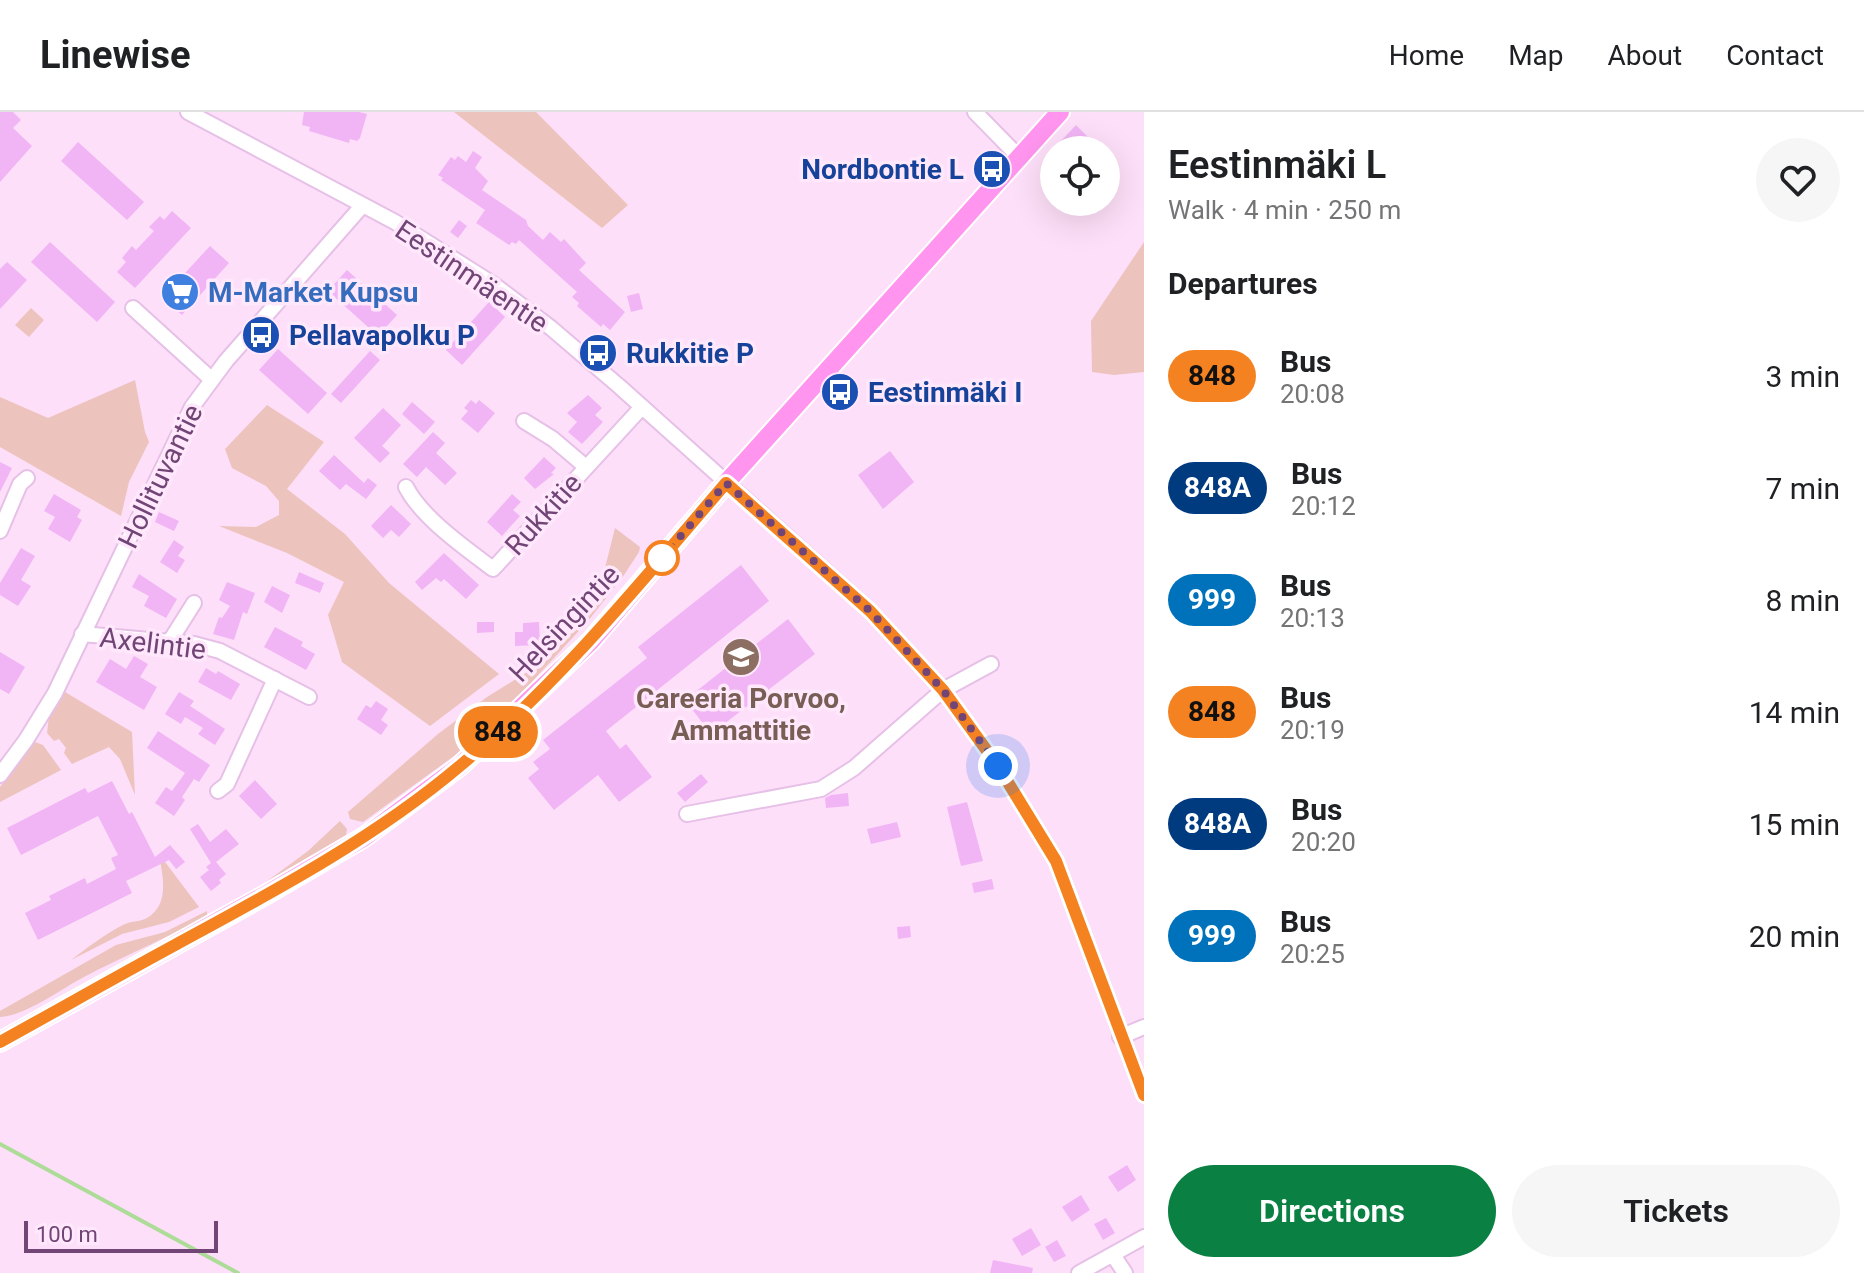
<!DOCTYPE html>
<html lang="en">
<head>
<meta charset="utf-8">
<style>
  body { margin:0; font-family:Roboto,sans-serif; background:#f6f6f6; color:#202124; height:100vh; display:flex; flex-direction:column; font-size:30px; white-space:nowrap }
  * { box-sizing:border-box; margin:0 }
  p { font-size:26px; color:#757577 }
  .icon { flex:none; width:44px; height:44px; fill:none; stroke:currentColor; stroke-width:2; stroke-linecap:round; stroke-linejoin:round }
  .map { position:relative; flex:1; overflow:hidden }
  .panel { display:flex; flex-direction:column; background:#fff; width:720px }
  .panel>* { flex:none }
  .badge { padding:0 16px; border-radius:26px; font-size:28px; line-height:52px }
  .tools { position:absolute; left:1040px; top:24px; display:grid; gap:16px }
  .tools a { display:grid; place-items:center; width:80px; height:80px; border-radius:50%; background:#fff; box-shadow:0 8px 32px #0002; font-size:40px }
  .scale { position:absolute; left:24px; bottom:20px; width:194px; box-sizing:border-box; padding-left:8px; border:4px solid #714576; border-top:0; font-size:22px; line-height:28px; white-space:nowrap; color:#714576; -webkit-text-stroke:6px #ffe7fc; paint-order:stroke }
  .you { position:absolute; width:40px; height:40px; margin:-20px; border:6px solid #fff; border-radius:50%; background:#1a73e8; box-shadow:0 0 0 12px #1a73e833 }
  .map>.badge { position:absolute; translate:-50% -50%; box-shadow:0 0 0 4px #fff }
  h2 { padding:0 24px; font-size:30px; line-height:72px }
  .round { display:grid; place-items:center; flex:none; width:84px; height:84px; border-radius:42px; background:#f6f6f6 }
  .overview { display:flex; align-items:center; justify-content:space-between; height:136px; padding:0 24px }
  h1 { font-size:38px; font-weight:600; line-height:60px }
  .action { display:flex; gap:16px; margin-top:auto; padding:16px 24px }
  .action a { flex:1; height:92px; border-radius:48px; background:#0b8043; color:#fff; font-size:32px; font-weight:600; line-height:92px; text-align:center }
  .action a+a { background:#f6f6f6; color:#202124 }
  ul { padding:0; list-style:none }
  li { display:flex; align-items:center; gap:24px; height:112px; padding:0 24px }
  li div { flex:1 }
  li b { display:block; font-size:30px }
  li em { font-style:normal }
  li .badge { min-width:88px; font-weight:700; text-align:center }
  header { display:flex; align-items:center; gap:48px; box-sizing:border-box; height:112px; padding:0 40px; background:#fff; border-bottom:2px solid #e0e0e0 }
  header strong { font-size:38px }
  nav { display:flex; gap:44px; margin-inline-start:auto; font-size:28px }
  main { display:flex; flex:1; min-height:0 }
  .map>svg:first-child { display:block }
</style>
</head>
<body>
<header>
<strong>Linewise</strong>
<nav><a>Home</a><a>Map</a><a>About</a><a>Contact</a></nav>
</header>
<main>
<div class="map">
<svg width="1144" height="1161" viewBox="0 0 1144 1161">
  <rect width="100%" height="100%" fill="#fedff9"/>
  <!-- green -->
  <g fill="#ecc3bd">
    <polygon points="454,0 536,0 628,93 602,116"/>
    <polygon points="1144,130 1144,260 1114,263 1092,260 1091,209"/>
    <polygon points="31,196 44,208 29,225 15,213"/>
    <polygon points="135,268 145,320 149,330 129,370 121,404 0,335 0,285 48,306"/>
    <polygon points="267,293 324,330 287,377 345,422 389,471 499,562 430,614 342,550 328,503 344,470 287,441 219,414 256,415 279,403 279,389 266,374 232,356 225,337"/>
    <polygon points="615,416 640,435 639,440 622,466 588,509 505,599 454,644 363,710 350,707 348,700 438,622 487,585 547,548 590,500 597,488"/>
    <polygon points="65,580 132,620 135,683 120,647 109,635 72,652 64,641 66,636 59,627 54,629 47,621 49,604"/>
    <polygon points="35,630 43,633 61,658 0,690 0,675"/>
    <polygon points="340,709 347,717 346,723 266,770 308,739"/>
    <path d="M 159,742 L 199,795 L 169,810 L 122,822 L 71,848 C 88,835 104,823 123,813 C 130,809 140,810 147,806 C 171,792 162,762 159,742 Z"/>
    <path d="M 207,799 L 207,803 C 167,827 125,843 84,865 C 61,877 25,904 0,905 L 0,899 L 116,833 L 165,820 Z"/>
  </g>
  <g fill="none" stroke-linecap="round" stroke-linejoin="round">
    <!-- stream -->
    <polyline stroke="#addb98" stroke-width="4" points="0,1032 238,1161"/>
  </g>
  <!-- building -->
  <g fill="#f1b5f5">
    <polygon points="0,0 13,0 21,8 13,16 32,34 0,70"/>
    <polygon points="304,0 359,0 367,2 360,26 357,29 350,27 349,31 309,19 310,15 302,13"/>
    <polygon points="1076,13 1089,26 1085,30 1092,38 1068,38 1060,30"/>
    <polygon points="78,30 144,90 127,108 61,49"/>
    <polygon points="473,39 482,45 475,56 488,69 482,78 526,108 528,114 543,128 550,120 561,130 564,127 586,151 579,158 625,200 610,218 603,212 601,215 577,194 579,191 572,185 577,180 519,128 516,132 512,130 509,133 476,111 485,98 441,68 443,66 438,63 451,45 455,48 458,44 466,50"/>
    <polygon points="172,99 191,116 135,176 117,160 126,150 122,146 132,134 136,138 154,119 149,115 160,104 164,108"/>
    <polygon points="459,108 467,114 458,126 450,120"/>
    <polygon points="50,130 115,190 97,210 31,150"/>
    <polygon points="210,134 229,151 182,203 162,186"/>
    <polygon points="7,150 27,168 0,197 0,157"/>
    <polygon points="347,158 397,203 378,224 328,179"/>
    <polygon points="639,181 643,197 631,200 627,184"/>
    <polygon points="489,190 505,205 462,253 446,238"/>
    <polygon points="278,237 327,281 308,302 259,258"/>
    <polygon points="370,239 380,248 341,291 331,282"/>
    <polygon points="588,283 602,296 595,303 603,310 582,332 568,320 577,310 567,301"/>
    <polygon points="471,288 476,292 479,288 495,301 478,321 461,307 468,299 464,296"/>
    <polygon points="412,290 435,310 424,322 402,302"/>
    <polygon points="383,296 401,313 382,334 390,341 380,351 354,326"/>
    <polygon points="433,320 445,331 436,341 457,361 445,373 426,355 417,365 403,352"/>
    <polygon points="890,339 914,370 883,397 858,363"/>
    <polygon points="334,343 364,371 368,366 377,373 366,387 346,372 340,378 319,359"/>
    <polygon points="544,345 556,356 551,361 554,362 535,377 524,366"/>
    <polygon points="0,350 12,356 0,380"/>
    <polygon points="54,382 81,398 77,405 82,408 70,430 48,417 55,405 44,399"/>
    <polygon points="512,382 521,390 513,398 520,404 502,424 487,410"/>
    <polygon points="391,393 411,412 399,425 391,418 383,426 371,414"/>
    <polygon points="159,400 179,409 174,419 155,410"/>
    <polygon points="174,428 184,435 178,444 185,448 177,461 160,450"/>
    <polygon points="21,436 35,444 21,468 31,474 18,494 0,483 0,471"/>
    <polygon points="444,441 479,473 466,487 444,467 441,470 436,466 422,478 415,470"/>
    <polygon points="741,453 769,489 606,619 620,637 626,632 652,665 619,690 598,663 554,698 528,666 539,657 533,650 550,637 543,628 647,546 638,535"/>
    <polygon points="299,460 324,471 320,481 295,471"/>
    <polygon points="139,462 177,487 166,506 144,494 149,484 132,475"/>
    <polygon points="227,470 255,481 247,502 243,500 234,528 213,522 219,505 222,506 230,494 219,488"/>
    <polygon points="272,474 290,483 282,501 264,490"/>
    <polygon points="788,507 815,542 711,622 685,588"/>
    <polygon points="477,510 494,510 494,520 477,521"/>
    <polygon points="539,510 540,533 515,534 515,520 523,520 523,511"/>
    <polygon points="275,515 303,530 301,534 315,542 306,558 264,535"/>
    <polygon points="0,540 25,555 9,582 0,577"/>
    <polygon points="134,544 148,552 140,565 157,575 144,598 96,570 110,547 126,557"/>
    <polygon points="206,556 216,562 218,559 240,572 231,588 198,570"/>
    <polygon points="179,580 194,589 190,594 225,617 215,633 198,622 203,616 185,605 181,612 165,602"/>
    <polygon points="376,589 388,597 381,608 388,613 381,623 357,607 366,593 371,596"/>
    <polygon points="158,619 210,653 199,670 194,667 182,685 185,688 174,704 155,691 166,675 172,679 185,661 147,636"/>
    <polygon points="701,662 708,670 685,690 677,681"/>
    <polygon points="255,668 277,692 261,707 239,684"/>
    <polygon points="112,669 129,702 132,700 155,745 170,733 185,750 176,757 169,748 126,769 132,781 38,828 25,801 51,788 49,784 85,766 87,772 116,757 111,746 118,743 98,704 21,743 7,716 85,676 88,681"/>
    <polygon points="848,681 849,694 826,696 825,686 831,683"/>
    <polygon points="967,690 983,749 961,754 947,695"/>
    <polygon points="897,710 901,725 871,732 867,717"/>
    <polygon points="198,712 210,730 226,717 239,732 216,750 226,762 219,768 221,771 211,779 200,765 209,758 206,755 211,751 190,717"/>
    <polygon points="992,767 994,777 974,781 972,771"/>
    <polygon points="910,814 911,825 898,827 897,815"/>
    <polygon points="1127,1053 1136,1068 1118,1080 1108,1065"/>
    <polygon points="1081,1083 1090,1098 1072,1110 1062,1095"/>
    <polygon points="1106,1106 1115,1121 1103,1128 1094,1112"/>
    <polygon points="1031,1116 1041,1133 1022,1144 1012,1127"/>
    <polygon points="1057,1128 1066,1144 1054,1150 1045,1135"/>
    <polygon points="993,1148 1033,1156 1032,1161 990,1161"/>
  </g>
  <g fill="none" stroke-linecap="round" stroke-linejoin="round">
    <!-- minor casing -->
    <g stroke="#e6c0e7" stroke-width="18">
      <g id="minor">
        <polyline points="188,0 395,110 493,172 551,216 620,275 870,499 943,578 998,654 1056,749 1144,983"/>
        <polyline points="975,0 1020,46"/>
        <polyline points="133,196 211,267"/>
        <polyline points="524,309 553,327 586,355"/>
        <path d="M 406,375 C 422,406 465,436 493,457 L 642,295"/>
        <polyline points="0,419 20,372 27,366"/>
        <polyline points="82,522 194,532 220,539 309,585"/>
        <polyline points="170,529 194,491"/>
        <polyline points="0,663 26,628 55,581 192,295 226,249 362,94"/>
        <polyline points="218,679 227,672 275,567"/>
        <polyline points="687,702 821,677 854,656 943,578 991,552"/>
        <polyline points="1120,925 1144,915"/>
        <polyline points="1113,1143 1125,1161"/>
        <polyline points="1079,1161 1144,1125"/>
      </g>
    </g>
    <!-- major casing -->
    <g stroke="#fff" stroke-width="22">
      <polyline id="major" points="0,930 267,782 363,726 460,654 591,529 726,371 1060,0"/>
    </g>
    <!-- minor -->
    <use href="#minor" stroke="#fff" stroke-width="14"/>
    <!-- major -->
    <use href="#major" stroke="#ff95ee" stroke-width="18"/>
  </g>
  <g fill="none" stroke-linecap="round" stroke-linejoin="round">
    <!-- line casing -->
    <g stroke="#fff" stroke-width="18">
      <path id="line" d="M 0,930 C 58,898 116,865 175,833 C 273,780 375,726 461,653 C 560,570 642,469 726,371 L 870,499 L 943,578 L 998,654 L 1056,749 L 1144,983"/>
    </g>
    <!-- line -->
    <use href="#line" stroke="#f58220" stroke-width="12"/>
    <!-- walk -->
    <polyline stroke="#714576" stroke-width="8" stroke-dasharray="0 14.4" points="662,446 726,371 870,499 943,578 998,654"/>
  </g>
  <!-- icons -->
  <defs>
    <g id="bus-disc" transform="scale(2)"><circle r="9.5" fill="#1a4fb4" stroke="#ffe7fc"/><path d="M-5-6H5V4H4V6H2V4H-2V6H-4V4H-5ZM-3.5-4V0h7V-4ZM-3.5 1.2v1.5H-2V1.2ZM2 1.2v1.5H3.5V1.2Z" fill="#fff"/></g>
    <g id="supermarket-disc" transform="scale(2)"><circle r="9.5" fill="#3f7fe0" stroke="#ffe7fc"/><path d="M-6-5.5h2.5l.6 2H6L4.5 2H-2.5L-4.4-4H-6ZM-1.5 3.2a1.3 1.3 0 1 0 .1 0ZM3 3.2a1.3 1.3 0 1 0 .1 0Z" fill="#fff"/></g>
    <g id="school-disc" transform="scale(2)"><circle r="9.5" fill="#8d6e63" stroke="#ffe7fc"/><path d="M0-5L7-2L0 1L-7-2ZM-4 1L0 2.5L4 1V4Q0 6-4 4Z" fill="#fff"/></g>
  </defs>
  <g fill-rule="evenodd">
    <use href="#bus-disc" x="992" y="57"/>
    <use href="#supermarket-disc" x="180" y="180"/>
    <use href="#bus-disc" x="261" y="223"/>
    <use href="#bus-disc" x="598" y="241"/>
    <use href="#bus-disc" x="840" y="280"/>
    <use href="#school-disc" x="741" y="545"/>
  </g>
  <!-- markers -->
  <circle fill="#fff" stroke="#f58220" stroke-width="4" cx="662" cy="446" r="16"/>
  <g text-anchor="middle" stroke-width="7" stroke-linejoin="round" paint-order="stroke">
    <!-- transit labels -->
    <g font-size="28" font-weight="bold" fill="#164399" stroke="#ffe7fc" text-anchor="start">
      <text x="964" y="67" text-anchor="end">Nordbontie L</text>
      <text x="289" y="233">Pellavapolku P</text>
      <text x="626" y="251">Rukkitie P</text>
      <text x="868" y="290">Eestinmäki I</text>
    </g>
    <!-- street labels -->
    <g font-size="28" fill="#714576" stroke="#ffe7fc">
      <text transform="translate(472 164) rotate(34)" y="10">Eestinmäentie</text>
      <text transform="translate(160 364) rotate(-64)" y="10">Hollituvantie</text>
      <text transform="translate(543 402) rotate(-48)" y="10">Rukkitie</text>
      <text transform="translate(564 511) rotate(-47)" y="10">Helsingintie</text>
      <text transform="translate(153 531) rotate(7)" y="10">Axelintie</text>
    </g>
    <!-- shop labels -->
    <g font-size="28" font-weight="bold" fill="#366cbe" stroke="#ffe7fc" text-anchor="start">
      <text x="208" y="190">M-Market Kupsu</text>
    </g>
    <!-- education labels -->
    <g font-size="28" font-weight="bold" fill="#785e54" stroke="#ffe7fc">
      <text x="741" y="596">Careeria Porvoo,<tspan x="741" dy="32">Ammattitie</tspan></text>
    </g>
  </g>
</svg>
<div class="tools">
<a><svg class="icon" aria-label="locate" viewBox="0 0 24 24"><circle cx="12" cy="12" r="6"/><path d="M12 2v4M12 18v4M2 12h4M18 12h4"/></svg></a>
</div>
<div class="scale">100 m</div>
<div class="you" style="left:998px;top:654px"></div>
<b class="badge" style="left:498px;top:620px;background:#f58220;color:#111">848</b>
</div>
<section class="panel">
<div class="overview"><div><h1>Eestinmäki L</h1><p>Walk · 4 min · 250 m</p></div><a class="round"><svg class="icon" aria-label="heart" viewBox="0 0 24 24"><path d="M12 20l-8-8c-3-5 5-10 8-4 3-6 11-1 8 4z"/></svg></a></div>
<h2>Departures</h2>
<ul>
<li><span class="badge" style="background:#f58220;color:#111">848</span><div><b>Bus</b><p>20:08</p></div><em>3 min</em></li>
<li><span class="badge" style="background:#003b80;color:#fff">848A</span><div><b>Bus</b><p>20:12</p></div><em>7 min</em></li>
<li><span class="badge" style="background:#0072bc;color:#fff">999</span><div><b>Bus</b><p>20:13</p></div><em>8 min</em></li>
<li><span class="badge" style="background:#f58220;color:#111">848</span><div><b>Bus</b><p>20:19</p></div><em>14 min</em></li>
<li><span class="badge" style="background:#003b80;color:#fff">848A</span><div><b>Bus</b><p>20:20</p></div><em>15 min</em></li>
<li><span class="badge" style="background:#0072bc;color:#fff">999</span><div><b>Bus</b><p>20:25</p></div><em>20 min</em></li>
</ul>
<div class="action"><a>Directions</a><a>Tickets</a></div>
</section>
</main>
</body>
</html>
